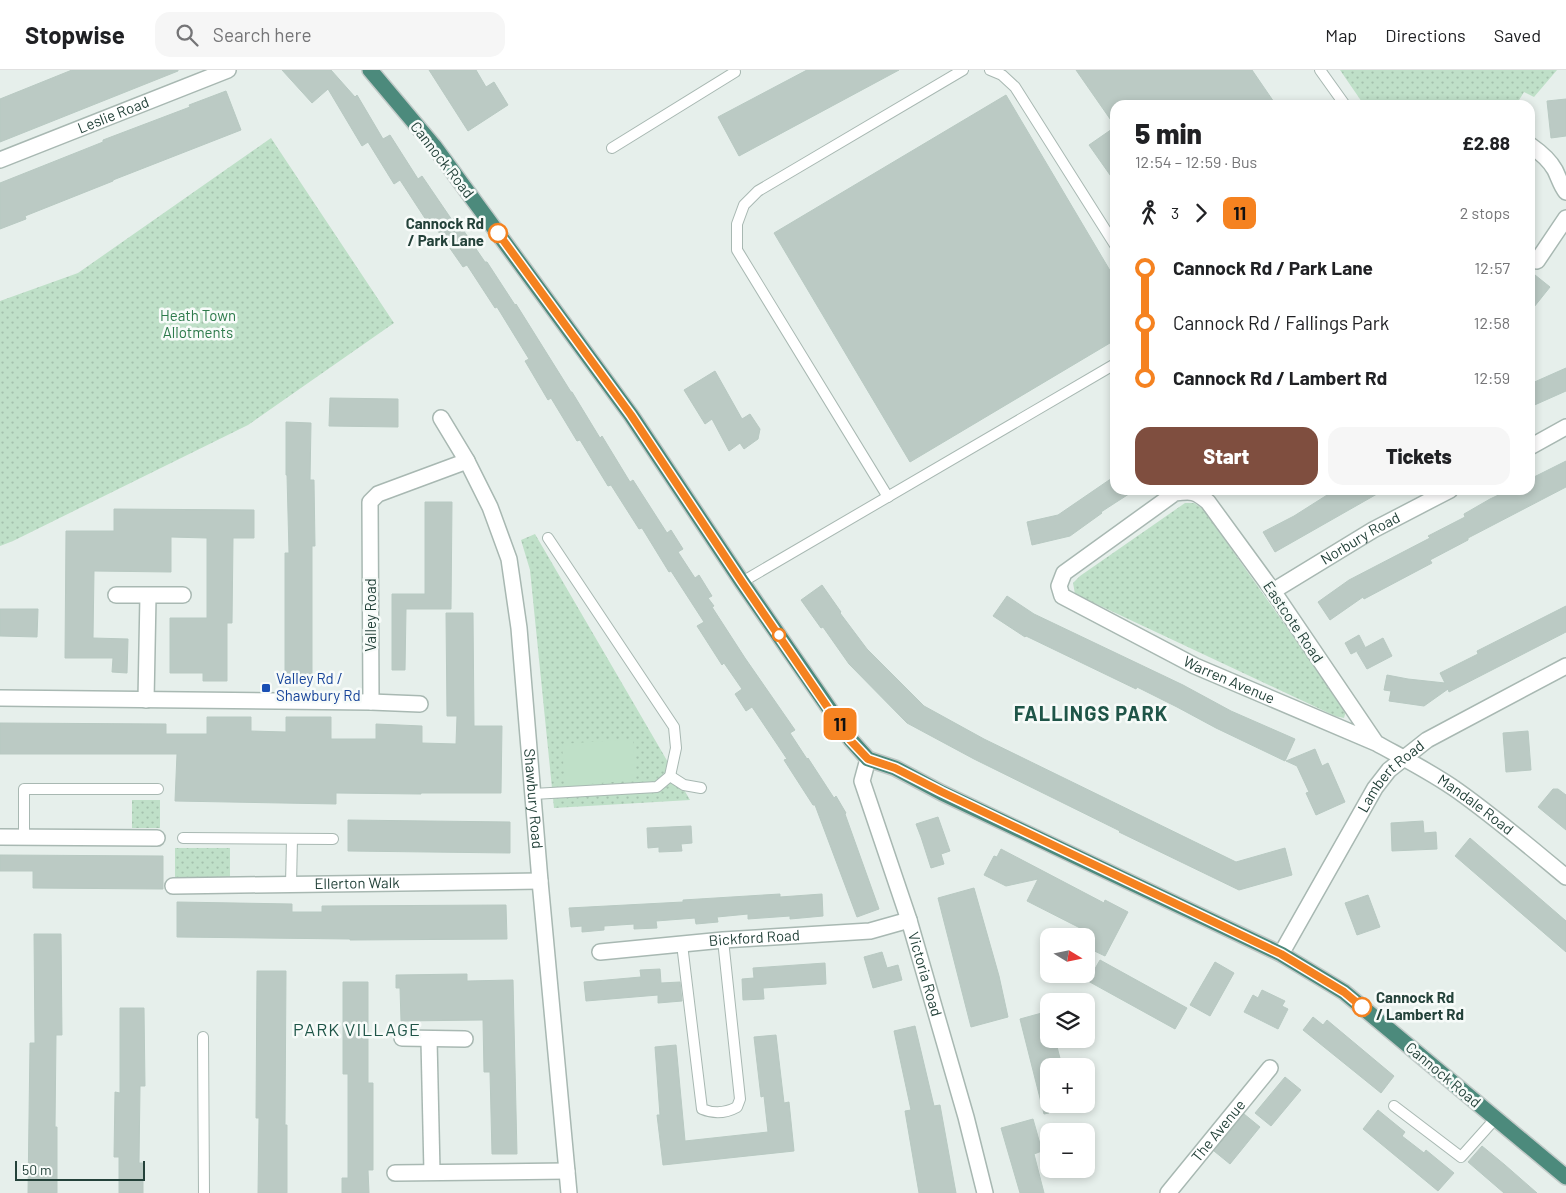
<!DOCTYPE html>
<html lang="en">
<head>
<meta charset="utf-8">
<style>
  body { margin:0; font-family:Barlow,sans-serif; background:#f6f6f6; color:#202124; height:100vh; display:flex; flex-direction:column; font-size:19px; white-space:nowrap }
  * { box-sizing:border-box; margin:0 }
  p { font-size:16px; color:#757577 }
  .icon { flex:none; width:28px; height:28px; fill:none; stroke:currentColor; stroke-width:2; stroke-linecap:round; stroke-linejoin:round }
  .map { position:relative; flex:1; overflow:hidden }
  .panel { position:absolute; left:1110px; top:30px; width:425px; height:395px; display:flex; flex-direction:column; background:#fff; border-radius:15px; box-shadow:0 2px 8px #0003 }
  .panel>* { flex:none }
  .badge { padding:0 10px; border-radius:8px; font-size:18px; line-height:32px }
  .needle { width:32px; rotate:100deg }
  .controls { position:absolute; left:1040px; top:858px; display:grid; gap:10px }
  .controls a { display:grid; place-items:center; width:55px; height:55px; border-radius:10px; background:#fff; box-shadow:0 2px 8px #0003; font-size:25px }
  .scale { position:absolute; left:15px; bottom:12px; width:130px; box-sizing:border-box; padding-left:5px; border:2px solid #24423a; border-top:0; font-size:14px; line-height:18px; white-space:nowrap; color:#24423a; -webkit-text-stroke:4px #f7fbf9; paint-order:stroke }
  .map>.badge { position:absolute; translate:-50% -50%; box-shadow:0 0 0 2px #fff }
  .legs { display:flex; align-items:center; gap:8px; height:55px; padding:0 25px; font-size:16px }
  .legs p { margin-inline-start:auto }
  .headline { display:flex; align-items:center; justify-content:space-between; height:85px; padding:0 25px }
  h1 { font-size:28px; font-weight:800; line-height:38px }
  .action { display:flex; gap:10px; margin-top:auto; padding:10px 25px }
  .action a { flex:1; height:58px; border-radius:15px; background:#7f4e3f; color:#fff; font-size:20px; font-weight:800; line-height:58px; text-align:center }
  .action a+a { background:#f6f6f6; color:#202124 }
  ul { padding:0 25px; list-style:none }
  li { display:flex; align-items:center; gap:18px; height:55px; font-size:19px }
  li i { display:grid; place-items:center; width:8px; height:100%; margin:0 6px; background:currentColor }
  li i::after { content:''; width:12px; height:12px; margin:-6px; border:4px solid; border-radius:50%; background:#fff }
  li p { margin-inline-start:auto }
  li:first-child i { background:linear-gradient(#0000 50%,currentColor 0) }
  li:last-child i { background:linear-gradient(currentColor 50%,#0000 0) }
  header { display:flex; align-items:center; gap:30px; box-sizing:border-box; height:70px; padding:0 25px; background:#fff; border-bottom:1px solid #e0e0e0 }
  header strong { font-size:24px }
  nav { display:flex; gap:28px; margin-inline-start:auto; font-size:18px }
  .search { width:350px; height:45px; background:#f6f6f6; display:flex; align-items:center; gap:12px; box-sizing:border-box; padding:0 18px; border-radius:15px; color:#757577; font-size:19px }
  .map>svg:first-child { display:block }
</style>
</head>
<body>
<header>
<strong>Stopwise</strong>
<div class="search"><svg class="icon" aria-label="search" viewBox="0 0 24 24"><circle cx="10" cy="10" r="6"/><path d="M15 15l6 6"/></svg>Search here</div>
<nav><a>Map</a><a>Directions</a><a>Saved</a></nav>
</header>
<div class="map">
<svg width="1566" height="1123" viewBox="0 0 1566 1123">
  <defs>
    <pattern id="green-dots" width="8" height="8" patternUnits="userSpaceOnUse" patternTransform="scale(1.25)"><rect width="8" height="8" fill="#bfe0c8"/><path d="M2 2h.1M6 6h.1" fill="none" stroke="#a4c1ad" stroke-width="1.8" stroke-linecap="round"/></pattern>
  </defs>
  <rect width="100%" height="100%" fill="#e6efeb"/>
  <!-- green -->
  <g fill="url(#green-dots)">
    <polygon points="1340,0 1557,0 1534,27 1524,22 1516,35 1364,35"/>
    <polygon points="271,68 394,253 248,355 13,471 0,476 0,231 78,203"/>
    <polygon points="1185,433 1194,433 1203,439 1346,641 1344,648 1335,646 1075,524 1073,513 1080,506"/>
    <polygon points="535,464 690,730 554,738 530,500 521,470"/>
    <rect x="132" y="730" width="28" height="28"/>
    <rect x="175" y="778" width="55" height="29"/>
  </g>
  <!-- pitch -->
  <polygon fill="#bfe0c8" points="633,669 636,710 565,716 562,674"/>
  <!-- building -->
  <g fill="#bbcac4" stroke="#b8c9c2">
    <polygon points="72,0 178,0 178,1 0,72 0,29"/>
    <polygon points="282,0 331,0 355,27 357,25 383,69 390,65 418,109 422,106 452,150 455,148 485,192 487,192 515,235 516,234 571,322 572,322 600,368 602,366 630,412 633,410 667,463 671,460 683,479 678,482 695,508 699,505 712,526 708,528 714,536 712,537 745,588 795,660 790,663 807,689 808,688 834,728 836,726 846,743 845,744 879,839 857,847 815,735 813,735 784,690 787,689 752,637 746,641 735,624 742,619 724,593 722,595 697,556 704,552 671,501 669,502 642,458 639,459 611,415 608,416 580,370 577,371 551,328 548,330 525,291 529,289 497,237 495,238 467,195 463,197 433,154 430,156 400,110 394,114 368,72 362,76 328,19 312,33"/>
    <polygon points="429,0 476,0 486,17 494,12 508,35 468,61"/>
    <polygon points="807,0 899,0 739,86 718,47"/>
    <polygon points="1076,0 1252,0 1276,35 1115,35 1115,56"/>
    <polygon points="226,21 241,60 113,110 113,111 25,146 26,149 0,159 0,113 103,72 103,70 190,37 189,35"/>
    <polygon points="1006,25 1115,209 1115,270 910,392 774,163"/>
    <polygon points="1566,29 1566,66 1551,68 1547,31"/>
    <polygon points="1115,57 1115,112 1089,75"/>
    <polygon points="1530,201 1550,217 1530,242"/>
    <polygon points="1566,298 1566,321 1530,337 1530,314"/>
    <polygon points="715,301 742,349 750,344 760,359 758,369 744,379 740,373 729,381 712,349 705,354 684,320"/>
    <polygon points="330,328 398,329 398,357 329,356"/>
    <polygon points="286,352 311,353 310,410 314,410 315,476 312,476 312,612 285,612 285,483 289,483 287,405 286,405"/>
    <polygon points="1566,391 1566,417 1468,468 1468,470 1430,490 1432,493 1364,529 1363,527 1330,550 1318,532 1349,510 1430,468 1428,466 1465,447 1464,444 1490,429 1509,420 1530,420 1530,409"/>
    <polygon points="1115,406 1115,420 1135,420 1101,442 1102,443 1070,466 1032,475 1027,452 1058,445"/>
    <polygon points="1335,420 1384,420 1275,482 1263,462 1294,446"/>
    <polygon points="425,432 452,432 451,539 406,539 405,600 392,600 392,524 425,524"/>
    <polygon points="114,439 254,440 254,468 233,468 232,553 227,553 227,611 203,611 203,603 170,603 170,548 207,548 207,468 171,467 171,502 94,501 93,568 128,569 127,603 112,602 113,588 65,588 66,461 114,461"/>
    <polygon points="822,515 841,542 840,543 867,579 924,636 984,669 1236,792 1285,778 1292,805 1239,820 1119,762 1120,761 974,689 907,653 849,594 823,557 821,558 801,530"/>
    <polygon points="1007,526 1034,544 1183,615 1231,641 1295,669 1285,691 1216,658 1177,637 1137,617 1136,619 1026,566 1025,567 993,546"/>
    <polygon points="1566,536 1566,562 1449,622 1448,619 1424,636 1389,631 1391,621 1384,620 1387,605 1408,609 1445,613 1440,603 1478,584 1477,581"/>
    <polygon points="0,539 38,539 37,567 0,566"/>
    <polygon points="446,543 473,543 474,656 502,656 501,723 421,723 421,724 336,723 336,734 175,731 177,684 0,684 0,653 166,654 166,664 207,664 207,647 251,647 251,661 286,662 286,647 331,647 331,669 376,669 376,654 422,656 422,673 456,674 457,646 447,646"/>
    <polygon points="1359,565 1365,577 1351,584 1345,573"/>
    <polygon points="1383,568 1392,586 1367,599 1357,582"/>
    <polygon points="1528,661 1531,700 1506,702 1503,663"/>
    <polygon points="1315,679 1322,696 1328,693 1345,732 1316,745 1306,723 1309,722 1297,696 1286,691"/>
    <polygon points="1553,719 1558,719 1566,725 1566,760 1538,737"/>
    <polygon points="938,747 950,781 941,784 944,794 931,798 921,767 916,754"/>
    <polygon points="348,750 510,752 510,783 348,781"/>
    <polygon points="1423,751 1424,763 1436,762 1437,779 1392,781 1391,753"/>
    <polygon points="691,756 692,773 681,774 682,781 659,782 659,777 648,778 647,758"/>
    <polygon points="1470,768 1566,851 1566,882 1455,786"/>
    <polygon points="1001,779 1104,833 1105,830 1128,842 1105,886 1086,877 1086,861 1027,831 1038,809 1006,816 984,805 994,786 997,787"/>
    <polygon points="0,785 163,786 163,819 33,818 33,801 0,801"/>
    <polygon points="974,818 999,906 1008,947 971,957 938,828"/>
    <polygon points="780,824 780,827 822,824 823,846 790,849 790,846 748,849 748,844 717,847 718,852 696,854 695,848 656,851 657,858 634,859 634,854 604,856 604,860 582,862 582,856 571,857 569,838 683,832 683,830"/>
    <polygon points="1368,825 1380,857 1357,865 1345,833"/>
    <polygon points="177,832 292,834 292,842 322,842 322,836 506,835 507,869 350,870 350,869 177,867"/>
    <polygon points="34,864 61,864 62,965 56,965 55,1057 57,1057 57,1123 28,1123 30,973 35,973"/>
    <polygon points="882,882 887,898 898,895 902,910 873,918 864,887"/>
    <polygon points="1100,890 1187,938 1175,959 1088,911"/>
    <polygon points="1215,892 1234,903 1210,946 1190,935"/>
    <polygon points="825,893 826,914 763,918 764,929 743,930 742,909 754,908 753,898"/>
    <polygon points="660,899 661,913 680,912 682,931 658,933 658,925 586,931 584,912 641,907 640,900"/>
    <polygon points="257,901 286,901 285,1055 287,1055 287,1123 258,1123 259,1048 256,1048"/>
    <polygon points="467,904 467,911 513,910 517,1084 492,1084 490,1002 484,1002 483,950 401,951 400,918 396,918 396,905"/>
    <polygon points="343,912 368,912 368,1013 373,1013 373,1100 368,1100 369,1123 342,1123 342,1108 348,1108 348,1004 343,1004"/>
    <polygon points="1262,920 1285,931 1282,936 1288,939 1278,959 1244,942 1253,925 1258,928"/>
    <polygon points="120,938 144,938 145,1016 140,1016 139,1093 143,1093 143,1123 119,1123 119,1087 114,1087 115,1022 120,1023"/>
    <polygon points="1049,941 1049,969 1055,969 1062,996 1049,996 1049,1043 1044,1044 1020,949"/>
    <polygon points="1313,947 1323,955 1327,950 1394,1006 1381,1023 1303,960"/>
    <polygon points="915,956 934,1036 940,1035 956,1123 919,1123 905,1041 911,1040 894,961"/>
    <polygon points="776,965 784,1033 789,1032 794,1081 663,1095 657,1045 660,1045 655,977 676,975 685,1071 768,1062 764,1026 761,1027 754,967"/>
    <polygon points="1285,1007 1301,1020 1271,1056 1255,1043"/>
    <polygon points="1378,1040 1405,1062 1402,1066 1424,1083 1426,1080 1454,1103 1438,1121 1363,1059"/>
    <polygon points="1244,1044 1260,1057 1230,1094 1214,1081"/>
    <polygon points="1033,1049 1042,1081 1034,1084 1044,1123 1020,1123 1001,1058"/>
    <polygon points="1482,1076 1505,1095 1537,1123 1504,1123 1468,1092"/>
  </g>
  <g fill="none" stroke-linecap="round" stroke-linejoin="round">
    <!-- service casing -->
    <g stroke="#a8b8b2" stroke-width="12">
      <g id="service">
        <polyline points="990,0 1002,5 1015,17 1115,175"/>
        <polyline points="1320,0 1345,35"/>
        <polyline points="612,78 735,2"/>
        <polyline points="888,427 737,180 737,154 744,135 758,121 963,0"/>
        <polyline points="742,512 1115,294"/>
        <polyline points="670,706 684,715 701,718"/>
        <polyline points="533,724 657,717 670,706 676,678 674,657 548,468"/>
        <polyline points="24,767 24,719 158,719"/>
        <polyline points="183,768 333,769"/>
        <polyline points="291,814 292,769"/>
        <path d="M 682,874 L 702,1039 C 714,1044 726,1043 737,1037 L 740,1029 L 723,870"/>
        <polyline points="203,967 204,1123"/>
        <polyline points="1394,1036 1461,1087 1495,1049"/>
      </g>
    </g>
    <!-- minor casing -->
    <g stroke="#a8b8b2" stroke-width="18">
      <g id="minor">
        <path d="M 1530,75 C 1540,82 1549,89 1555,100 C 1559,108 1561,116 1566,122"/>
        <path id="s1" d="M 0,90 L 228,0"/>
        <polyline points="1537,191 1566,148"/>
        <path id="s2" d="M 441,348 L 467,391 L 490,437 L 509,489 L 519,558 L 540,811 L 569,1123"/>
        <polyline points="1530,377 1566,357"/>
        <path id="s3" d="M 1273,521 L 1373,460 L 1450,420"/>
        <polyline points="116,525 183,525"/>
        <polyline points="0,628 371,632 370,432 378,424 467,391"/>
        <polyline points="146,630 148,526"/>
        <polyline points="371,632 420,634"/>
        <path id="s4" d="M 1376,673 L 1273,521 L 1208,432 C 1195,421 1192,421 1175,423 L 1064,503 L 1059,516 L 1062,526 L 1195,596 L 1376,673 C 1403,688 1433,703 1458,721 C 1496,748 1531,778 1566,807"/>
        <polyline points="0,767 157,768"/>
        <path id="s5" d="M 173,816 L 540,811"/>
        <path id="s6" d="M 600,882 L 723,870 L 870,861 L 909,850"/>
        <path id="s7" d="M 1281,884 L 1375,718 L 1389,700 L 1427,670 L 1566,596"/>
        <polyline points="402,968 465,969"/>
        <polyline points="429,970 432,1102"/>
        <polyline points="395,1103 567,1101"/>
        <path id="s8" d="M 1168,1123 L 1270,998"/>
      </g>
    </g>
    <!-- tertiary casing -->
    <g stroke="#a8b8b2" stroke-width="18">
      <g id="tertiary">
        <path id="s9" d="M 868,689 L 862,711 L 909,850 L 966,1047 L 985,1123"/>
      </g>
    </g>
    <!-- trunk casing -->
    <g stroke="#c2cac8" stroke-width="18">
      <polyline id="trunk" points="370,0 434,76 631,345 742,512 851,670 868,689 895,698 942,723 1281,884 1344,922 1566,1107"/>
    </g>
    <!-- service -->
    <use href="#service" stroke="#fff" stroke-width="10"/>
    <!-- minor -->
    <use href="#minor" stroke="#fff" stroke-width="15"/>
    <!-- tertiary -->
    <use href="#tertiary" stroke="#fff" stroke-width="15"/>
    <!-- trunk -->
    <use href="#trunk" stroke="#4c8a7c" stroke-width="15"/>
  </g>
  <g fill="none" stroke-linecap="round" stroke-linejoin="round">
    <!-- line-1 casing -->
    <g stroke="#fff" stroke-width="11">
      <polyline id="line-1" points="498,163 631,345 742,512 850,670 868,689 895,698 942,722 1281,884 1344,922 1362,937"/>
    </g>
    <!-- line-1 -->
    <use href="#line-1" stroke="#f58220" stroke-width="8"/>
  </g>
  <!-- markers -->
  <g fill="#fff" stroke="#f58220" stroke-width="2.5">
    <circle cx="498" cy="163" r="9"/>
    <circle cx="779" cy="565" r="6"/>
    <circle cx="1362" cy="937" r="9"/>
  </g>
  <rect fill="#1a4fb4" stroke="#f7fbf9" stroke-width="2" x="261" y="613" width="10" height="10" rx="2.5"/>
  <g text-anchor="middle" stroke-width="5" stroke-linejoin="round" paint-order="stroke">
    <!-- street labels -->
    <g font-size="15" fill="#24423a" stroke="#f7fbf9">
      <text dy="5" stroke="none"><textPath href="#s1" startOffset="122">Leslie Road</textPath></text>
      <text transform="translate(442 90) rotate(52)" y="5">Cannock Road</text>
      <text dy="5" stroke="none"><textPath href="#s3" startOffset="102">Norbury Road</textPath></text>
      <text transform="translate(371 545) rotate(-90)" y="5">Valley Road</text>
      <text transform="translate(1293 552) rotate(56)" y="5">Eastcote Road</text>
      <text dy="5" stroke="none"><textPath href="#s4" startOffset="678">Warren Avenue</textPath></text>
      <text dy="5" stroke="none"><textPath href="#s7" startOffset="210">Lambert Road</textPath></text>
      <text dy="5" stroke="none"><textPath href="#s2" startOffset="398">Shawbury Road</textPath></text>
      <text dy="5" stroke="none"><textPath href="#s4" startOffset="955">Mandale Road</textPath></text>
      <text dy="5" stroke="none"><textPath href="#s5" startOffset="184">Ellerton Walk</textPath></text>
      <text dy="5" stroke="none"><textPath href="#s6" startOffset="155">Bickford Road</textPath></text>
      <text dy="5" stroke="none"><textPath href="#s9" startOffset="226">Victoria Road</textPath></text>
      <text transform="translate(1443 1005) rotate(40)" y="5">Cannock Road</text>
      <text dy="5" stroke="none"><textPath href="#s8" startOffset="80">The Avenue</textPath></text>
    </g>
    <!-- stop labels -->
    <g font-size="15" font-weight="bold" fill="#24423a" stroke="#f7fbf9" text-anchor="end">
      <text x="484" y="159">Cannock Rd<tspan x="484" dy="17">/ Park Lane</tspan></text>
      <text x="1376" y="933" text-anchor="start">Cannock Rd<tspan x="1376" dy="17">/ Lambert Rd</tspan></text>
    </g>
    <!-- park labels -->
    <g font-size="15" fill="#2d7a4b" stroke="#f7fbf9">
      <text x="198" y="251">Heath Town<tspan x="198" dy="17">Allotments</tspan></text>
    </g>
    <!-- transit labels -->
    <g font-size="15" fill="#164399" stroke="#f7fbf9" text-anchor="start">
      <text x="276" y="614">Valley Rd /<tspan x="276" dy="17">Shawbury Rd</tspan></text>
    </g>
    <!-- quarter labels -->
    <g font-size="18" letter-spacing="1" fill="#1f5548" stroke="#f7fbf9">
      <text x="357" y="966">PARK VILLAGE</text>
    </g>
    <!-- district labels -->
    <g font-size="20" font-weight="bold" letter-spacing="1" fill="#1f5548" stroke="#f7fbf9">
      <text x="1091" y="651">FALLINGS PARK</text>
    </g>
  </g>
</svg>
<div class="controls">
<a><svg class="needle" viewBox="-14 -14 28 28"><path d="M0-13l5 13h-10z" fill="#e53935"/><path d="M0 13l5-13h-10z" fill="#757577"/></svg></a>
<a><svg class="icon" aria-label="layers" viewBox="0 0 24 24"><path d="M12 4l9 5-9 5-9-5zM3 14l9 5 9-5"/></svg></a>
<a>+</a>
<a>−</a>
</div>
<div class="scale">50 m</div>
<b class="badge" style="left:840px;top:654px;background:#f58220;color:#111">11</b>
<section class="panel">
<div class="headline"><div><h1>5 min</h1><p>12:54 – 12:59 · Bus</p></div><b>£2.88</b></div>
<div class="legs"><svg class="icon" aria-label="walk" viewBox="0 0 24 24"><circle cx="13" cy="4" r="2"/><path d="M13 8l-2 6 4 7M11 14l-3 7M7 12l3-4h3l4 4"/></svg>3<svg class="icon" aria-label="forward" viewBox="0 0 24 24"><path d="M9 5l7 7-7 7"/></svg><b class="badge" style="background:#f58220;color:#111">11</b><p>2 stops</p></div>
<ul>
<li><i style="color:#f58220"></i><b>Cannock Rd / Park Lane</b><p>12:57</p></li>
<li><i style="color:#f58220"></i><span>Cannock Rd / Fallings Park</span><p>12:58</p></li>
<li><i style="color:#f58220"></i><b>Cannock Rd / Lambert Rd</b><p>12:59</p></li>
</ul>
<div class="action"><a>Start</a><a>Tickets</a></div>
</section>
</div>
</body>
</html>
